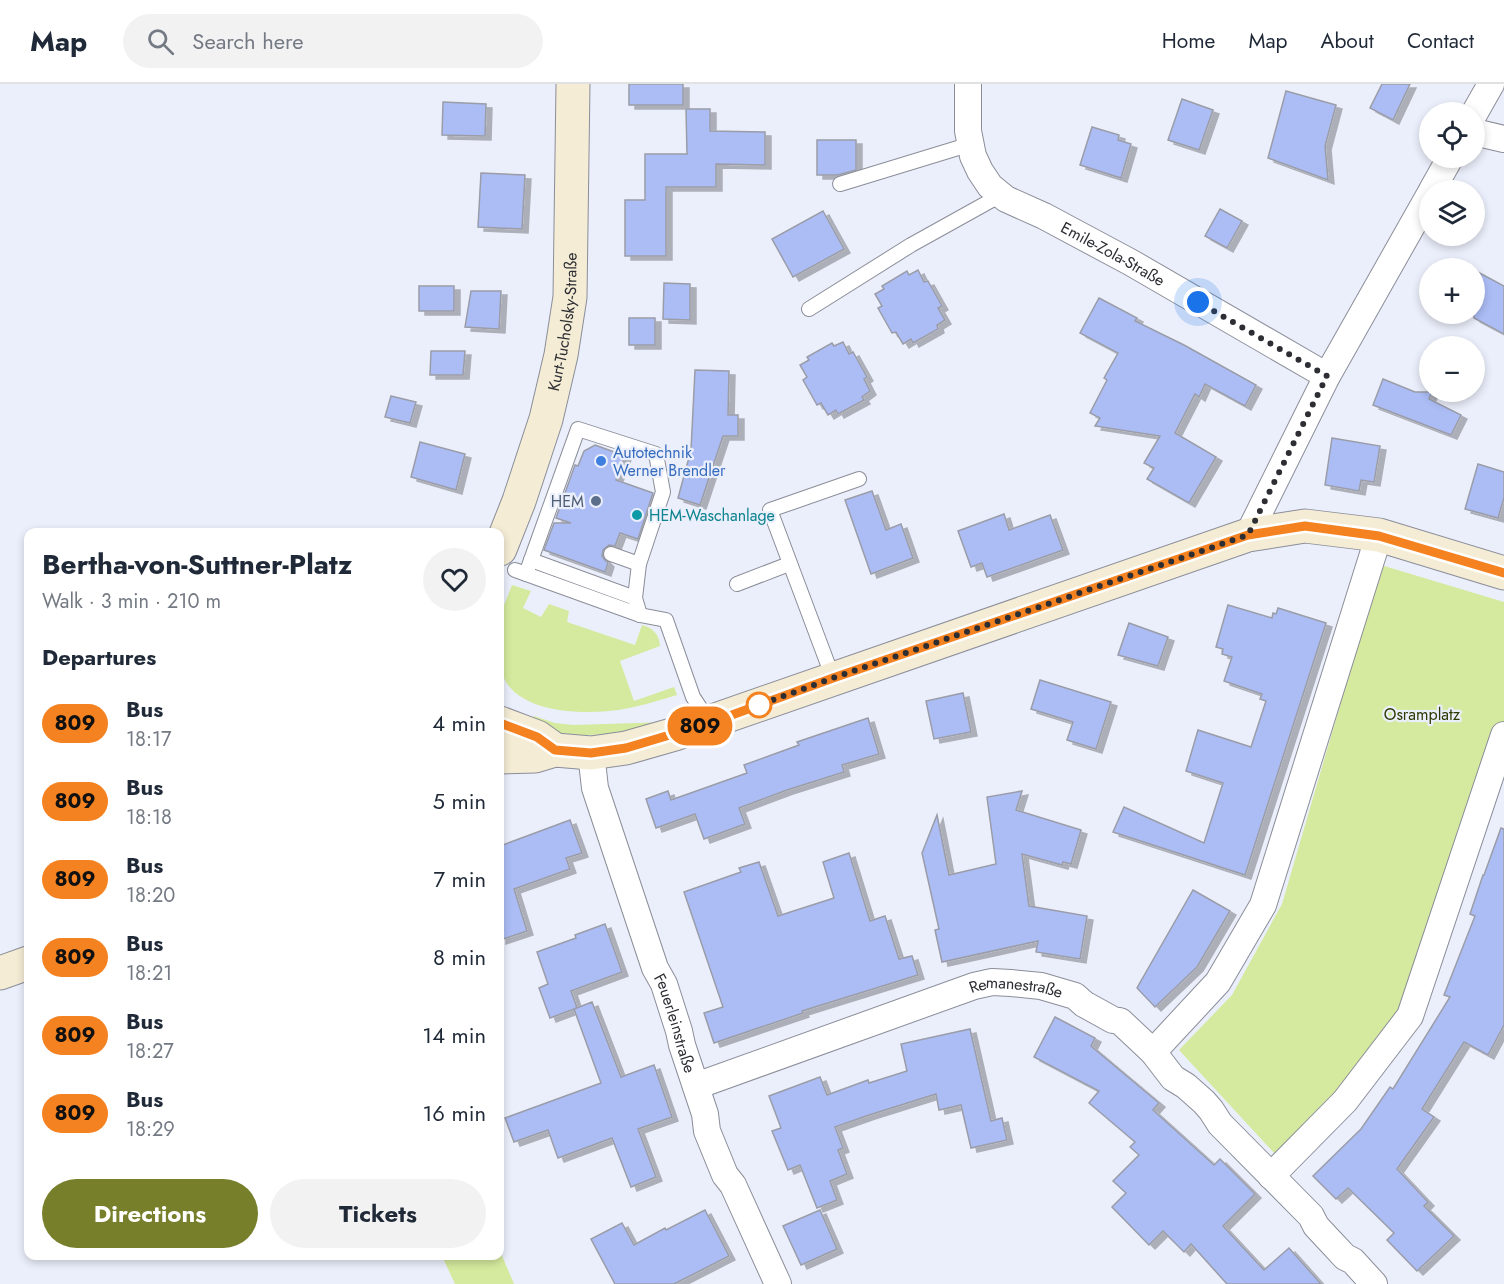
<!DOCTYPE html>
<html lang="en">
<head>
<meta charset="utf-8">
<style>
  body { margin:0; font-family:Jost,sans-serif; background:#f2f2f3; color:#1f2937; height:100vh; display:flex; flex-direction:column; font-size:22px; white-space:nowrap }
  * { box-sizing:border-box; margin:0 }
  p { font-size:20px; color:#747a83 }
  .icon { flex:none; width:33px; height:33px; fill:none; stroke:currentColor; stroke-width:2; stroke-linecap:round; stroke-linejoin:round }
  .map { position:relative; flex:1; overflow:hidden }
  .side { position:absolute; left:24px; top:444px; width:480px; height:732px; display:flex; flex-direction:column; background:#fff; border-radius:12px; box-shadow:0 3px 9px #0003 }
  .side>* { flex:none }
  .badge { padding:0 12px; border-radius:20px; font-size:21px; line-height:39px }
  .fabs { position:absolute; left:1419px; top:18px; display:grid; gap:12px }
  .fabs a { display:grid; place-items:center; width:66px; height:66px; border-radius:50%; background:#fff; box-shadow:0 3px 9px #0003; font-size:30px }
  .you { position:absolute; width:30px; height:30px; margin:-15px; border:4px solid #fff; border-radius:50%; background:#1a73e8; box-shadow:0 0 0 9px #1a73e833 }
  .map>.badge { position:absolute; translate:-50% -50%; box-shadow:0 0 0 3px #fff }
  h2 { padding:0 18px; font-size:22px; line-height:54px }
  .round { display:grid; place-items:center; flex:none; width:63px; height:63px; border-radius:32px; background:#f2f2f3 }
  .headline { display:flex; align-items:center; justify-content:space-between; height:102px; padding:0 18px }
  h1 { font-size:28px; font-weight:700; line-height:45px }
  .action { display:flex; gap:12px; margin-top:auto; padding:12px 18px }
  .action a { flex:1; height:69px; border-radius:36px; background:#777f2b; color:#fff; font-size:24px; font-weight:700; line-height:69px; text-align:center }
  .action a+a { background:#f2f2f3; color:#1f2937 }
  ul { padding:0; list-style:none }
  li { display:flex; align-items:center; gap:18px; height:78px; padding:0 18px }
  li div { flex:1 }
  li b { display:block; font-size:22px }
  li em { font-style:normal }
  li .badge { min-width:66px; font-weight:700; text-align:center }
  header { display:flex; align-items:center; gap:36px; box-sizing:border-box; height:84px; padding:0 30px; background:#fff; border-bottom:2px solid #e0e1e3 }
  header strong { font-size:28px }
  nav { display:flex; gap:33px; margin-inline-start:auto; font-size:21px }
  .search { width:420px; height:54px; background:#f2f2f3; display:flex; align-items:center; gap:15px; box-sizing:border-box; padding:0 21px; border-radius:33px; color:#747a83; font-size:22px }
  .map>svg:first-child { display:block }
</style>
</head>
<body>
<header>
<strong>Map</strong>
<div class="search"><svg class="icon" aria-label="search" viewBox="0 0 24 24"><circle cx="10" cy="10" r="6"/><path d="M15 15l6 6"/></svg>Search here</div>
<nav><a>Home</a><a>Map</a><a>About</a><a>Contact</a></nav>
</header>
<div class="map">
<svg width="1504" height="1200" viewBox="0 0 1504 1200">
  <defs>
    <filter id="shadow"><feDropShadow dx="6" dy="4" stdDeviation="0" flood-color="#0004"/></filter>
  </defs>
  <rect width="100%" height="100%" fill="#ebeffb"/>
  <!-- green -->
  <g fill="#d5ea9e">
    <polygon points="1381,481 1504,518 1504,640 1401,926 1345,1007 1275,1070 1179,966 1232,911 1282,820"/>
    <path d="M 512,501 L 531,507 L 523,524 L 541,533 L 549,520 L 569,527 L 567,538 L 635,561 L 642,541 C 653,544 659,550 660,562 L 620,577 L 634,617 L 674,603 L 677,611 C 657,617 638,623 618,626 C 581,631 508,630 500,582 C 498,575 500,566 500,559 C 500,551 498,543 500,536 C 502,524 508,512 512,501 Z"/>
    <path d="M 534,632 L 555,639 L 573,641 L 668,638 C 633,647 597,655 561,649 C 551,647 540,642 530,638 Z"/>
    <polygon points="500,1167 514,1200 455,1200 442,1172 500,1172"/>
  </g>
  <!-- building -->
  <g fill="#acbdf6" stroke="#9a9da8" stroke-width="1.5" filter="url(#shadow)">
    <rect x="629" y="0" width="54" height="21"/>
    <polygon points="1382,0 1410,0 1393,36 1370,24"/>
    <polygon points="1286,7 1336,21 1325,62 1328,96 1268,74"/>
    <polygon points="1182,15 1213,26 1199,66 1168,56"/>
    <polygon points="443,18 486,20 485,52 442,51"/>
    <polygon points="686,25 710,25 710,47 765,48 765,81 716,80 716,103 666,103 666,172 625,172 625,116 645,116 645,70 687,70"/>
    <polygon points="1092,43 1119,51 1118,56 1131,60 1121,94 1080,81"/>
    <polygon points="817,56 856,56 856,86 838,91 817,91"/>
    <polygon points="481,89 525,91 522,145 478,143"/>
    <polygon points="1220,125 1242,137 1227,164 1205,152"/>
    <polygon points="823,127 844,165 793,193 772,155"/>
    <polygon points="918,186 924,198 928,197 942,222 938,224 945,236 937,241 938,245 913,259 911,255 903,260 896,248 892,249 878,224 882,222 875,210 884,205 882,202 907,187 909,191"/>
    <polygon points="1474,186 1504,202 1504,250 1474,234"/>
    <polygon points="664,199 690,200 690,236 663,235"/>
    <rect x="419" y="202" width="35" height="25"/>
    <polygon points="471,207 501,207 499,245 465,243"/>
    <polygon points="1099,214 1137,234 1135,237 1184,261 1256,301 1245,322 1205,300 1199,313 1195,310 1175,349 1216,373 1189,419 1147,395 1154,384 1144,379 1160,352 1095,342 1100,334 1090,329 1107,296 1104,294 1118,269 1080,249"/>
    <rect x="629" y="234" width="26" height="27"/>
    <polygon points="843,258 849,270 853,268 867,293 864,295 870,307 862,313 864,316 838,330 836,326 828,331 821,319 817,321 803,296 807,293 800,281 809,276 807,273 832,259 834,262"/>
    <polygon points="431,267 465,267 463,291 430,291"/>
    <polygon points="695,286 729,287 728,331 738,331 738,352 723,352 700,421 678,414 691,366"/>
    <polygon points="1383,295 1415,308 1432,308 1429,315 1461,331 1451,351 1373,321"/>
    <polygon points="391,312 416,318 410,339 385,333"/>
    <polygon points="1332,354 1380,362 1374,398 1361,396 1359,407 1325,401"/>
    <polygon points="420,358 465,370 456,406 411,393"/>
    <polygon points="595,361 625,372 616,396 653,409 638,455 620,449 615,462 609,461 603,466 602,472 605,476 608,479 605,488 544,466 554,439 571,439 556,434 575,381 578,382 584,367"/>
    <polygon points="1478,380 1504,388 1504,414 1498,434 1465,425"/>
    <polygon points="872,407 886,446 901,440 913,474 871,490 845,416"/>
    <polygon points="1004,430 1009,446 1050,431 1063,466 987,493 982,479 971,483 958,447"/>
    <polygon points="1228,521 1272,534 1273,529 1276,530 1278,524 1326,539 1245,791 1113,748 1124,723 1204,759 1223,699 1186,687 1198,646 1251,663 1266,617 1260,615 1262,610 1224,597 1232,573 1222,570 1223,565 1216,563"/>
    <polygon points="1129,539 1168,553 1158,582 1118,571"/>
    <polygon points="1040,596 1111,618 1096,665 1067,656 1073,638 1031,625"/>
    <polygon points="963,609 971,648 934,655 926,617"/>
    <polygon points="868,634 879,670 842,681 844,688 787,706 739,724 745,740 704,755 695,730 656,744 646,715 668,707 671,716 747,689 744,681 799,661 797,658"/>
    <polygon points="1022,707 1016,726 1081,746 1071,780 1063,778 1062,781 1022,770 1029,822 1087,832 1080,875 1036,868 1038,857 942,878 935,846 939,845 922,769 937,731 949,791 996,780 987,713"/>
    <polygon points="570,736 582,769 566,774 570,785 514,805 527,847 500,856 500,762"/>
    <polygon points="1501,744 1504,745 1504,941 1488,971 1464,958 1422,1025 1434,1033 1397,1085 1428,1118 1424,1122 1454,1152 1417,1187 1387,1156 1394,1149 1348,1104 1336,1115 1313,1092 1361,1045 1390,1003 1393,1005 1450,913 1444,911 1475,832 1470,830 1483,791 1484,791"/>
    <polygon points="849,769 870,837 885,832 899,875 912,872 918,891 802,927 803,929 714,959 704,929 723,923 684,808 741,788 739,784 759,778 778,832 834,814 823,778"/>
    <polygon points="1193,806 1230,827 1197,883 1155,923 1137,904"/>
    <polygon points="605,840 622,888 571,907 577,924 550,934 539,904 548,900 537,868 576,854 575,851"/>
    <polygon points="592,918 621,993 654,981 672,1033 638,1045 656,1093 631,1103 612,1054 558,1074 548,1046 514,1058 505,1034 601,999 574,925"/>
    <polygon points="1055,933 1095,954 1091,962 1159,1019 1153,1026 1214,1081 1220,1075 1255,1110 1223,1142 1264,1186 1289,1164 1321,1200 1227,1200 1191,1160 1184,1168 1163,1147 1149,1161 1112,1123 1126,1109 1113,1097 1139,1071 1130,1063 1135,1058 1089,1019 1099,1007 1034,973"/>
    <polygon points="970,945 991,1037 1002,1034 1007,1056 971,1064 961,1021 939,1026 936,1010 869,1031 835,1043 843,1064 838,1066 847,1090 830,1097 837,1116 817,1124 800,1081 788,1086 772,1047 781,1044 769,1012 820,993 827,1011 868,996 869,999 907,987 901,960"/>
    <polygon points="705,1126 729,1172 674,1200 615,1200 591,1155 622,1139 634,1161 665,1144 666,1146"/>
    <polygon points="820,1126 837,1165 801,1181 783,1142"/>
  </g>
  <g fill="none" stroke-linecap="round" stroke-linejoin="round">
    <!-- service casing -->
    <g stroke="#8b8e99" stroke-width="16">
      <g id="service">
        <polyline points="840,100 971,60"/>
        <polyline points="809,225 911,161 1001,111"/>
        <polyline points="611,470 639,480"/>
        <polyline points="531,476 635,514"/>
        <polyline points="515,486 640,531 666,536 693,613 710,639"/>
        <polyline points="526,490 578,345 656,370 663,408 639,480 635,514 640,531"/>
        <polyline points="737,500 789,480"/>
        <polyline points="833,594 770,426 859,395"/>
      </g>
    </g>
    <!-- minor casing -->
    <g stroke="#8b8e99" stroke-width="28">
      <g id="minor">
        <path id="s1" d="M 968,0 L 968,47 L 973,72 L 980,87 L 990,102 L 1006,115 L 1044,132 L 1130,178 L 1327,292"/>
        <polyline points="1474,30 1491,0"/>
        <polyline points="1474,48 1504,55"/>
        <polyline points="1432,106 1450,74"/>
        <polyline points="1248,451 1327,292 1430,110"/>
        <path id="s2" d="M 591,669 L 595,704 L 655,884 L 664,900 L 679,947 L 682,961 L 705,1030 L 707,1047 L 725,1091 L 733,1101 L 778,1200"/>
        <polyline points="1153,968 1218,898 1263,821 1379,451"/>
        <path id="s3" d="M 696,1002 L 974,902 L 992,898 L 1011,899 L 1041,902 L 1075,912 L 1084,920 L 1113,936 L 1120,937 L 1153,968 L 1173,994 L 1186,1002 L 1204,1018 L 1211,1026 L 1220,1040 L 1311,1132 L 1316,1142 L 1330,1157 L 1345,1173 L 1353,1177 L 1374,1200"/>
        <polyline points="1271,1092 1345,1017 1410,932 1504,651"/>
      </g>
    </g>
    <!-- secondary casing -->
    <g stroke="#8b8e99" stroke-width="35">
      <g id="secondary">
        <path id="s4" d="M 500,465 L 519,417 L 546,335 L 561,271 L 570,213 L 573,0"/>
        <polyline points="500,639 537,653 555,666"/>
        <polyline points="500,673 535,672 555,666 591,669 626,664 675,650 1248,451 1305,442 1379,451 1504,489"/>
        <polyline points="0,889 28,879"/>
      </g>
    </g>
    <!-- service -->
    <use href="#service" stroke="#fff" stroke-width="14"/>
    <!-- minor -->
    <use href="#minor" stroke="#fff" stroke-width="26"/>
    <!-- secondary -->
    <use href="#secondary" stroke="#f4ecd5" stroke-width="33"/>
  </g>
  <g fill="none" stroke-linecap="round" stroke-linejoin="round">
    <!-- line casing -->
    <g stroke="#fff" stroke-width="14">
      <polyline id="line" points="500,639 537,653 555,666 591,669 626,664 710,639 833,594 1248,451 1305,442 1379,452 1504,489"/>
    </g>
    <!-- line -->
    <use href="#line" stroke="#f58220" stroke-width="9"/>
    <!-- walk -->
    <polyline stroke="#2d2e33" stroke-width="6" stroke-dasharray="0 10.8" points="759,621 751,624 833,594 1248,451 1327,292 1198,218"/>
  </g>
  <!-- markers -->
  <circle fill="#3f7fe0" stroke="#ebeffb" stroke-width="2" cx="601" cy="377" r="6"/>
  <circle fill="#5c6f8a" stroke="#ebeffb" stroke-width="2" cx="596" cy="417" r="6"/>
  <circle fill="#0f9aa8" stroke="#ebeffb" stroke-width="2" cx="637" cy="431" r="6"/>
  <circle fill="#fff" stroke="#f58220" stroke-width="3" cx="759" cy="621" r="12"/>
  <g text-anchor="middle" stroke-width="4.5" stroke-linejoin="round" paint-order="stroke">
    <!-- street labels -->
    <g font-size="16" fill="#2d2e33" stroke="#ebeffb">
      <text dy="6" stroke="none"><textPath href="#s1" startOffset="248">Emile-Zola-Straße</textPath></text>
      <text dy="6" stroke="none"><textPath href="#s4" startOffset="237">Kurt-Tucholsky-Straße</textPath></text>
      <text dy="6" stroke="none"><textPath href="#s3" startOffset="338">Remanestraße</textPath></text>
      <text dy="6" stroke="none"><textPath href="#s2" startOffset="284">Feuerleinstraße</textPath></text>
    </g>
    <!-- shop labels -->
    <g font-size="16" fill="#366cbe" stroke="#ebeffb" text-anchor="start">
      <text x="613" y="374">Autotechnik<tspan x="613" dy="18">Werner Brendler</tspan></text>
    </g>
    <!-- service labels -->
    <g font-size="16" fill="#4e5e75" stroke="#ebeffb" text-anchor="end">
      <text x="584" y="423">HEM</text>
    </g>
    <!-- culture labels -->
    <g font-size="16" fill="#0d838f" stroke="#ebeffb" text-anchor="start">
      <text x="649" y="437">HEM-Waschanlage</text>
    </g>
    <!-- park labels -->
    <g font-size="16" fill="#2d3900" stroke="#ebeffb">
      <text x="1422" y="636">Osramplatz</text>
    </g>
  </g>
</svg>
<div class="fabs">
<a><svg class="icon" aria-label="locate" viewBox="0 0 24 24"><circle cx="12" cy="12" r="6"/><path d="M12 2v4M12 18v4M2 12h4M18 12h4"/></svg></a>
<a><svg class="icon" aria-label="layers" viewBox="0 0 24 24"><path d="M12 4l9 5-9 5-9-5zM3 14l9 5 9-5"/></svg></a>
<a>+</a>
<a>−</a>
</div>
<div class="you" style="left:1198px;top:218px"></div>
<b class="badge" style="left:700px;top:642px;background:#f58220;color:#111">809</b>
<section class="side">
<div class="headline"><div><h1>Bertha-von-Suttner-Platz</h1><p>Walk · 3 min · 210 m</p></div><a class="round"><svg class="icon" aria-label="heart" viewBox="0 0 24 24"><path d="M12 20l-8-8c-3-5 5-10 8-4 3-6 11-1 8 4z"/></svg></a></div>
<h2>Departures</h2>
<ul>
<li><span class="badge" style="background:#f58220;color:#111">809</span><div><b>Bus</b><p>18:17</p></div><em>4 min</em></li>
<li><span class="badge" style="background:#f58220;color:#111">809</span><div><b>Bus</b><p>18:18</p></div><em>5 min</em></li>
<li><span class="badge" style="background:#f58220;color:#111">809</span><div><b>Bus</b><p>18:20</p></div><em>7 min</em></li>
<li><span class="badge" style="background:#f58220;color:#111">809</span><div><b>Bus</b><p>18:21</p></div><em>8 min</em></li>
<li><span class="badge" style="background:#f58220;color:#111">809</span><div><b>Bus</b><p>18:27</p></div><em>14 min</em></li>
<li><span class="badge" style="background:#f58220;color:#111">809</span><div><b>Bus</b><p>18:29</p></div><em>16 min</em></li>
</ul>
<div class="action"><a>Directions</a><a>Tickets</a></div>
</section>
</div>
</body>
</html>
